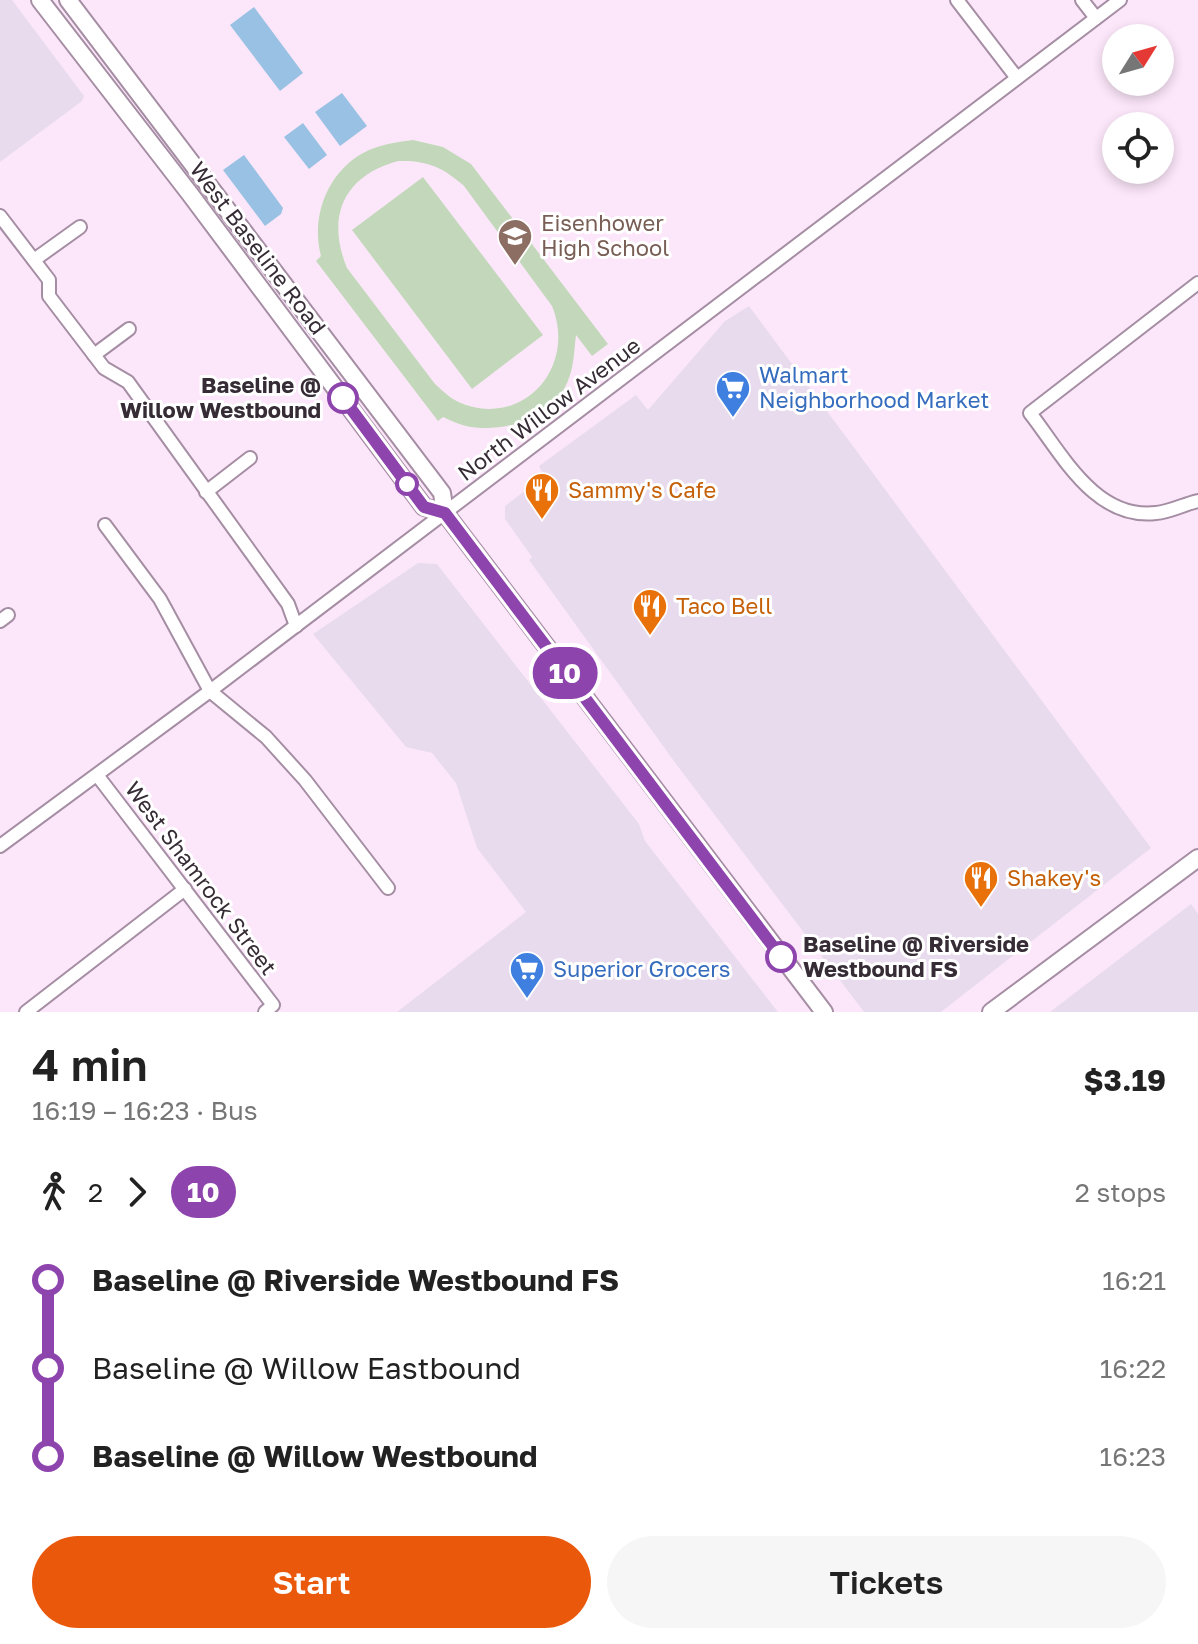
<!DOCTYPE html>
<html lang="en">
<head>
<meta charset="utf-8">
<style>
  body { margin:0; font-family:"Golos Text",sans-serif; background:#f6f6f6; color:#222; height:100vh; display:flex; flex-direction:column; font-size:30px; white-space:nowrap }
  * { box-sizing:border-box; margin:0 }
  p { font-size:26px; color:#767676 }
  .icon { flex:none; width:44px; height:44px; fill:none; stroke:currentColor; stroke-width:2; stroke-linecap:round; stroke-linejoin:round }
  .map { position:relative; height:1012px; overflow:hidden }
  .panel { display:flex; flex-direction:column; background:#fff; flex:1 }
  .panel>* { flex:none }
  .badge { padding:0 16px; border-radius:26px; font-size:28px; line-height:52px }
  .needle { width:52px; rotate:53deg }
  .controls { position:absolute; left:1102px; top:24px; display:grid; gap:16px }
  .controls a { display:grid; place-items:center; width:72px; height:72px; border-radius:50%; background:#fff; box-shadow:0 4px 12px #0003; font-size:40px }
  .map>.badge { position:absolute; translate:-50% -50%; box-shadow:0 0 0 4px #fff }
  .legs { display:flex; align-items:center; gap:12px; height:88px; padding:0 32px; font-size:26px }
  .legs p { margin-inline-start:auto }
  .headline { display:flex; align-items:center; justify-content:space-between; height:136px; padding:0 32px }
  h1 { font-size:44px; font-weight:600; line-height:60px }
  .primary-button { display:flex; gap:16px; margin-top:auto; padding:16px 32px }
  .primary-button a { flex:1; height:92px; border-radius:48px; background:#ea580c; color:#fff; font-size:32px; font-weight:600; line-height:92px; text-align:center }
  .primary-button a+a { background:#f6f6f6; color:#222 }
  ul { padding:0 32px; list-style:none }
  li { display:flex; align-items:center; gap:28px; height:88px; font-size:30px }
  li i { display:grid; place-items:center; width:12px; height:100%; margin:0 10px; background:currentColor }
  li i::after { content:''; width:20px; height:20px; margin:-10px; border:6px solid; border-radius:50%; background:#fff }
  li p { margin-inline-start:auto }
  li:first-child i { background:linear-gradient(#0000 50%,currentColor 0) }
  li:last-child i { background:linear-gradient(currentColor 50%,#0000 0) }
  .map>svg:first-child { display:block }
</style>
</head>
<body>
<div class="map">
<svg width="1198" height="1012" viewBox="0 0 1198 1012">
  <rect width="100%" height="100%" fill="#fce7fa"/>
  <!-- commercial -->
  <g fill="#e9dbee">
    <polygon points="0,0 12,0 84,96 82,101 0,162"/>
    <polygon points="749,306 1151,848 941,1012 864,1012 676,764 529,560 532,557 505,519 505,506 544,476 539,466 636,395 648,410 725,321"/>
    <polygon points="418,563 437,564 639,824 645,841 778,1012 397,1012 526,912 477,848 456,783 432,753 406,747 313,634"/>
    <polygon points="1191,904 1198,914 1198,1012 1050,1012"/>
  </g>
  <!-- green -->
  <g fill="#c3d8bb" fill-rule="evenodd">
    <path d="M 413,140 L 443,147 L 471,164 L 608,344 L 592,356 L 576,335 C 574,351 574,368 567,383 C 551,419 502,434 466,426 C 458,424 450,420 443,417 L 438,421 L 316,261 L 321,256 C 310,215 329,168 369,150 C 383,144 398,142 413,140 ZM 398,161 C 426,160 443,167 464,186 L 552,306 C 576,364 528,425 466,405 C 453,401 445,393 435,384 L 347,268 C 326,217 343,176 398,161 Z"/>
    <polygon points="423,177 543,335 472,389 352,230"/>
  </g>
  <!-- water -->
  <g fill="#98c1e3">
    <polygon points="254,7 303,73 280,91 230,25"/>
    <polygon points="342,93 367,126 340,146 315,112"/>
    <polygon points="303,123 327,155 309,169 284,137"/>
    <polygon points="244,155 283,208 281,214 265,226 223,170"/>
  </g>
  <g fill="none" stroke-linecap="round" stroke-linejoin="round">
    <!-- minor casing -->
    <g stroke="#a58da3" stroke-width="16">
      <g id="minor">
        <polyline points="957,0 1017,78"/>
        <polyline points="1082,0 1096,18"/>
        <polyline points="0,216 49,280 49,296 104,368 128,382 288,604 296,626"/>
        <polyline points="34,260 80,227"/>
        <path d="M 1198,283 L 1030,413 C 1062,454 1095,520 1156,513 C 1170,512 1184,504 1198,501"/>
        <polyline points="94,355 129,329"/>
        <polyline points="206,492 250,458"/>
        <polyline points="105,525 160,599 210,691 266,737 305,780 388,888"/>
        <polyline points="0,621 8,615"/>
        <polyline points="97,775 273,1005 265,1012"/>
        <polyline points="0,846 210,691 1120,0"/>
        <polyline points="26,1012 185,889"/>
      </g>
    </g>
    <!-- major casing -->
    <g stroke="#a58da3" stroke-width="20">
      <g id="major">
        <polyline points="40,0 190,194 424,507 445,513"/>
        <polyline points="68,0 442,493 445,513 824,1012"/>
        <polyline points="991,1012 1198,858"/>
      </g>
    </g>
    <!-- minor -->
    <use href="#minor" stroke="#fff" stroke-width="12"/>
    <!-- major -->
    <use href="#major" stroke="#fff" stroke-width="16"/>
  </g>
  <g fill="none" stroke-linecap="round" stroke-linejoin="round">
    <!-- line-1 casing -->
    <g stroke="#fff" stroke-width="18">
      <polyline id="line-1" points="343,398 424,507 445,513 781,957"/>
    </g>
    <!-- line-1 -->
    <use href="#line-1" stroke="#8e44ad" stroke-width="12"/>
  </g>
  <!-- icons -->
  <defs>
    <g id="school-pin" transform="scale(1.8)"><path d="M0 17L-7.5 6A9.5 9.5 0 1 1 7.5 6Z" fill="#8d6e63" stroke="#fff"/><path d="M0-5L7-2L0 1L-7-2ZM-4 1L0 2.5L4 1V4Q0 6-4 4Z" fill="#fff"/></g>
    <g id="supermarket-pin" transform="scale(1.8)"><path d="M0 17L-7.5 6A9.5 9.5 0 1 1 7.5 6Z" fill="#3f7fe0" stroke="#fff"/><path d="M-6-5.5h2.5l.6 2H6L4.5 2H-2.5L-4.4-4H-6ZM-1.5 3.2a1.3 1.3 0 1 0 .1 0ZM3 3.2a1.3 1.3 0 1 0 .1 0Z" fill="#fff"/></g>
    <g id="restaurant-pin" transform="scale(1.8)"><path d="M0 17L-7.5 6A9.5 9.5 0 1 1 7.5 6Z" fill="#e8710a" stroke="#fff"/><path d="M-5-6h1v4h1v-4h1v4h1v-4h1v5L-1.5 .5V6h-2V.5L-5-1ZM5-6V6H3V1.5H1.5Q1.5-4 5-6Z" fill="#fff"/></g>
  </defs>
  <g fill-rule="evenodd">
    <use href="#school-pin" x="515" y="236"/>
    <use href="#supermarket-pin" x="733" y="388"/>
    <use href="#restaurant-pin" x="542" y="490"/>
    <use href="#restaurant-pin" x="650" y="606"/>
    <use href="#restaurant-pin" x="981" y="878"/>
    <use href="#supermarket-pin" x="527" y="969"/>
  </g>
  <!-- markers -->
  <g fill="#fff" stroke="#8e44ad" stroke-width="4">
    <circle cx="343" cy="398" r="14"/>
    <circle cx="407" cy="484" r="10"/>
    <circle cx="781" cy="957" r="14"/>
  </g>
  <g text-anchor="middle" stroke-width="6" stroke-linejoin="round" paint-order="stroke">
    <!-- education labels -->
    <g font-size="22" fill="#785e54" stroke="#fff" text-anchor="start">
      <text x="541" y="231">Eisenhower<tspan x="541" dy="25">High School</tspan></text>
    </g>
    <!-- street labels -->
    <g font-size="22" fill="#362c35" stroke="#fff">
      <text transform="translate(258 248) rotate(53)" y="8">West Baseline Road</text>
      <text transform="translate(549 409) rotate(-37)" y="8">North Willow Avenue</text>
      <text transform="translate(201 878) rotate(53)" y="8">West Shamrock Street</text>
    </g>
    <!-- shop labels -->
    <g font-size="22" fill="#366cbe" stroke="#fff" text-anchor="start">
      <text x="759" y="383">Walmart<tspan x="759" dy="25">Neighborhood Market</tspan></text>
      <text x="553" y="977">Superior Grocers</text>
    </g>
    <!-- stop labels -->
    <g font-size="22" font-weight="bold" fill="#362c35" stroke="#fff" text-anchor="end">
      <text x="321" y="393">Baseline @<tspan x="321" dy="25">Willow Westbound</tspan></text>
      <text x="803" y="952" text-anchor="start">Baseline @ Riverside<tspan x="803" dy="25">Westbound FS</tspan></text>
    </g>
    <!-- food labels -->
    <g font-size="22" fill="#c56008" stroke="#fff" text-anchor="start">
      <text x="568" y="498">Sammy's Cafe</text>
      <text x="676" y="614">Taco Bell</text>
      <text x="1007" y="886">Shakey's</text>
    </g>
  </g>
</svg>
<div class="controls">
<a><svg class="needle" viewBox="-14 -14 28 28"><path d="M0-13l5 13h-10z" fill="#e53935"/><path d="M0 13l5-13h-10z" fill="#767676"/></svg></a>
<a><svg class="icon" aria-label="locate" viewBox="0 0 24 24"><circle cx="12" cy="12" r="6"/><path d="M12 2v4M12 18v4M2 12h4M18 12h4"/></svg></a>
</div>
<b class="badge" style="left:565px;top:673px;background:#8e44ad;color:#fff">10</b>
</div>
<section class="panel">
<div class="headline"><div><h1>4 min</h1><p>16:19 – 16:23 · Bus</p></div><b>$3.19</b></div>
<div class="legs"><svg class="icon" aria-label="walk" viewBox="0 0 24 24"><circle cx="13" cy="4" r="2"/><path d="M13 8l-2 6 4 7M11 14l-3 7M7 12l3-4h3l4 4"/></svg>2<svg class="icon" aria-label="forward" viewBox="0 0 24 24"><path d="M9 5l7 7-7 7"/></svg><b class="badge" style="background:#8e44ad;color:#fff">10</b><p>2 stops</p></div>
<ul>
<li><i style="color:#8e44ad"></i><b>Baseline @ Riverside Westbound FS</b><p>16:21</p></li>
<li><i style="color:#8e44ad"></i><span>Baseline @ Willow Eastbound</span><p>16:22</p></li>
<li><i style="color:#8e44ad"></i><b>Baseline @ Willow Westbound</b><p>16:23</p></li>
</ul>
<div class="primary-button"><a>Start</a><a>Tickets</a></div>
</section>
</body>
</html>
